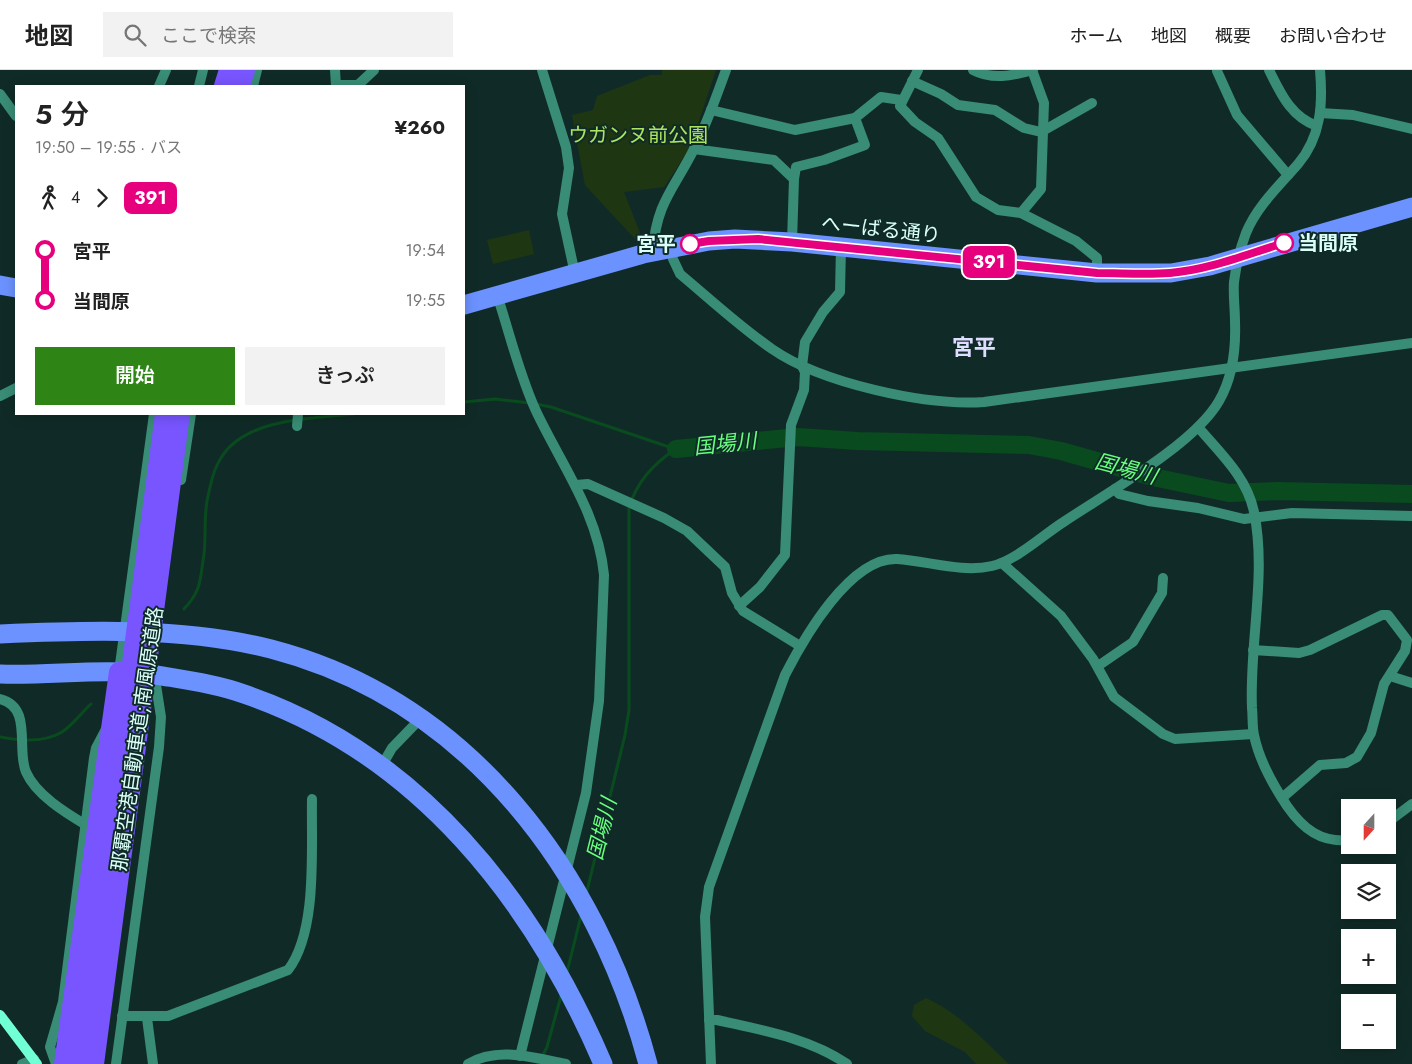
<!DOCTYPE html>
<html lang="ja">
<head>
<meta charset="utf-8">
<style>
  body { margin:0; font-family:Jost,"Noto Sans JP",sans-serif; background:#f2f2f2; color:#222; height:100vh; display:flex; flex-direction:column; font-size:19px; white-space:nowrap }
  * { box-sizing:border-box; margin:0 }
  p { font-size:16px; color:#767676 }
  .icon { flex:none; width:28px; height:28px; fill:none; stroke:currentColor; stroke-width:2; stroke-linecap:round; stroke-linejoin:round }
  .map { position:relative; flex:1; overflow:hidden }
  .drawer { position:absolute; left:15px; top:15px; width:450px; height:330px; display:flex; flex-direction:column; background:#fff; border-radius:0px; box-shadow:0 2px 12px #0003 }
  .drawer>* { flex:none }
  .badge { padding:0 10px; border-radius:8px; font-size:18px; line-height:32px }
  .needle { width:32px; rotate:201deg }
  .controls { position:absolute; left:1341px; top:729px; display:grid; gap:10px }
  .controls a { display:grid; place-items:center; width:55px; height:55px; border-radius:0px; background:#fff; box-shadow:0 2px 12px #0003; font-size:25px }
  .map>.badge { position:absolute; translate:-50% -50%; box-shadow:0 0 0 2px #fff }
  .legs { display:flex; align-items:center; gap:8px; height:55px; padding:0 20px; font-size:16px }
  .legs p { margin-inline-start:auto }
  .overview { display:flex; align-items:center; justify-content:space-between; height:85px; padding:0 20px }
  h1 { font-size:28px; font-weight:600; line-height:38px }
  .primary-button { display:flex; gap:10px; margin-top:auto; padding:10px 20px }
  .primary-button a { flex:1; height:58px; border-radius:0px; background:#2e8515; color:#fff; font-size:20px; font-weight:600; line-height:58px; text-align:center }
  .primary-button a+a { background:#f2f2f2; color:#222 }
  ul { padding:0 20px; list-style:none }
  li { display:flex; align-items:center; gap:18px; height:50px; font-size:19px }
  li i { display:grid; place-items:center; width:8px; height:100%; margin:0 6px; background:currentColor }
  li i::after { content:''; width:12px; height:12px; margin:-6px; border:4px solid; border-radius:50%; background:#fff }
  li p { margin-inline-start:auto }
  li:first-child i { background:linear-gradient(#0000 50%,currentColor 0) }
  li:last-child i { background:linear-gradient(currentColor 50%,#0000 0) }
  header { display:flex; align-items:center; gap:30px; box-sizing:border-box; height:70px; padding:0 25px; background:#fff; border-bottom:1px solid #e0e0e0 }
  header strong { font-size:24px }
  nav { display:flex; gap:28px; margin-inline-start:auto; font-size:18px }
  .search { width:350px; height:45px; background:#f2f2f2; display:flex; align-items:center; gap:12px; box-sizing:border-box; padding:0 18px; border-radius:0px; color:#767676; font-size:19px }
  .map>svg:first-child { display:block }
</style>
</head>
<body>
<header>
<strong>地図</strong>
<div class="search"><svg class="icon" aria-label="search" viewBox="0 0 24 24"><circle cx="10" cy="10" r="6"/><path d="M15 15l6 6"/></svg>ここで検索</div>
<nav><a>ホーム</a><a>地図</a><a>概要</a><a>お問い合わせ</a></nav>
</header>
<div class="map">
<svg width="1412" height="994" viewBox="0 0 1412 994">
  <rect width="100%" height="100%" fill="#102b27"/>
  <!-- green -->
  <g fill="#1f3613">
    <polygon points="662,0 716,0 690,78 664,117 624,122 642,168 635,169 585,115 572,45 593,40 597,26 650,5 662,5"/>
    <polygon points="529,160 534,184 493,194 487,170"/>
    <path d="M 926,928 C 958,942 983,970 1009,994 L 976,994 L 965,982 L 925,961 L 912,946 L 914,935 Z"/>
  </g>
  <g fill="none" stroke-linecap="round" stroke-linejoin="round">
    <!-- stream -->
    <g stroke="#094b1e" stroke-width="3">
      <polyline points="464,332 495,329 530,333"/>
      <polyline points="536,334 551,337 675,379"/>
      <path d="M 184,539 C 202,520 200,509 204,484 C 206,467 204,448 207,431 C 210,417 213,400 221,388 C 245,348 313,348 354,344"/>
      <path d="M 0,667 C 20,671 44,673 62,662 C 73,655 81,643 91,634"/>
      <path d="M 586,825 L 625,665 L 629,640 L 629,437 C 637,412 654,393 676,379"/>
      <polyline points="566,906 581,846"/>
      <polyline points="538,994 547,977 561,926"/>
    </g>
    <!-- river -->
    <polyline stroke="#094b1e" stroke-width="18" points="676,379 798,367 857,371 1029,375 1061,381 1153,407 1229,423 1278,421 1412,424"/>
    <!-- minor -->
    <g stroke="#398c75" stroke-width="10">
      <polyline points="335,0 336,16"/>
      <polyline points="542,0 566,77 569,98 562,144 575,204"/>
      <polyline points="918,0 900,36 915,52 938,68 976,127 998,140 1021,143 1076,171 1097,188 1097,203"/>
      <path d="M 973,0 C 992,10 1012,6 1033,0"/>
      <path d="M 1269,0 C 1281,24 1291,47 1317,56"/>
      <polyline points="1217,1 1237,45 1288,105"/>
      <polyline points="912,11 941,24 958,35 995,40 1024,58 1041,62 1092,33"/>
      <polyline points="337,15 358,15 374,0"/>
      <polyline points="159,16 166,0"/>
      <polyline points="199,16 203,0"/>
      <polyline points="0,24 16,46"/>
      <polyline points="711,40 795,60 855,48 881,27 901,30"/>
      <polyline points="1320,43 1353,45 1412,59"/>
      <polyline points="694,79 774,90 794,109 792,172"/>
      <polyline points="794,109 796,97 824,90 865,75 855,48"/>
      <polyline points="1021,143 1041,119 1044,33 1032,0"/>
      <path d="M 670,177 L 673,189 L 680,204 C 710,229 740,257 772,279 C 821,313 925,336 984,332 L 1412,273"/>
      <path d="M 653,181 C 656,133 674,119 694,79 C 707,54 716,27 726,0"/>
      <polyline points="297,356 298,344"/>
      <polyline points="576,415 588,414 664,448 687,461 725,497 732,523 743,541 800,576"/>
      <polyline points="1115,419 1119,424 1148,431 1198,438 1244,449 1292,443 1412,446"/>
      <polyline points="1002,493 1061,546 1093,589 1114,627 1163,664 1175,669 1253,664"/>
      <polyline points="739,536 760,517 785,485 791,355 804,320 805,302 802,296 805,272 823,242 840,222 841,177"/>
      <polyline points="1253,580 1299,583 1310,580 1382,545 1388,545 1407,570 1405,581 1384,614 1371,663 1357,687 1346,693 1320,695 1282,728"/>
      <polyline points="1098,596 1133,572 1162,523 1163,508"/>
      <polyline points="1390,606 1412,613"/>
      <path d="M 0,629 C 33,637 16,679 26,702 C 36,725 66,743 86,755"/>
      <polyline points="381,697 392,678 420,649"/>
      <path d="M 122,946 L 168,946 L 288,900 C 318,861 311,778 312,729"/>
      <path d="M 709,950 L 717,950 C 761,960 809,968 847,994"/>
      <polyline points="22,994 34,989"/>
    </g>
    <!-- tertiary -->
    <g stroke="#398c75" stroke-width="10">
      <polyline points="253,16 257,0"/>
      <path d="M 497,225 C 510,264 519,304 536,341 C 562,396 598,443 604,505 L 599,631 L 586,723 L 520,986"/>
      <polyline points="0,326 16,318"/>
      <path d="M 1198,357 C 1220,383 1247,407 1254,442 C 1267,504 1249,574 1252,638 C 1253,647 1252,656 1254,665 C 1259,690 1273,715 1287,736 C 1303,759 1321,773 1350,770"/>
      <polyline points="181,410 191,344"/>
      <polyline points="119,602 154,344"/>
      <polyline points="1388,752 1412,734"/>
      <polyline points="147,948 153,994"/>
      <polyline points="56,994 50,977 63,932 94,688 96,678 106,659"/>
      <polyline points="116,994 159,677 161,647 154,602"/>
      <path d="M 468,994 C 498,976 534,988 566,994"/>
      <path d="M 711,994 L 705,847 L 709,817 L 785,605 C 804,568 850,487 897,489 C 928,491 962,503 992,496 C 1015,491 1042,466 1062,453 C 1105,424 1194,375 1219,331 C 1233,307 1236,280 1235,252 C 1235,239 1233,225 1234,212 C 1236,195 1240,179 1246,163 C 1257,136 1279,116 1298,94 C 1321,67 1323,34 1320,0"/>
    </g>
    <!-- secondary -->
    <polyline stroke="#71ffd6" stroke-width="10" points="0,945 37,994"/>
    <!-- trunk -->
    <g stroke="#6c92ff" stroke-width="19">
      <polyline points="0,215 16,218"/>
      <polyline points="464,235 643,184 709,171 735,169 792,172 1097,203 1171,203 1210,196 1412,137"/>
      <path d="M 0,564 C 89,560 184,557 271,579 C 470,631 597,803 648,994"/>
      <path d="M 0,604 C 52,606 104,597 156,605 C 185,610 216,614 244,624 C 418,683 533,830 603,994"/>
    </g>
    <!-- motorway -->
    <g stroke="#7855ff" stroke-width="20">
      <polyline points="224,16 229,0"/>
      <polyline points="240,16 245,0"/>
      <polyline points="64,994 119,602"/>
    </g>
    <!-- motorway-bridge -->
    <g stroke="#7855ff" stroke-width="20">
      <polyline points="79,994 165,344"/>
      <polyline points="94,994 180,344"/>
    </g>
  </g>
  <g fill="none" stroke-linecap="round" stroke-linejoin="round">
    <!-- line-1 casing -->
    <g stroke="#fff" stroke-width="11">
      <path id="line-1" d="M 690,174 L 709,171 L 758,169 L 1097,203 C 1121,203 1146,205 1170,203 C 1209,200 1247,184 1284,173"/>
    </g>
    <!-- line-1 -->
    <use href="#line-1" stroke="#e6007e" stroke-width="8"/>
  </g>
  <!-- markers -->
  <g fill="#fff" stroke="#e6007e" stroke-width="2.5">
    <circle cx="1284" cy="173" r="9"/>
    <circle cx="690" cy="174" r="9"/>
  </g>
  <g text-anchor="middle" stroke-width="4" stroke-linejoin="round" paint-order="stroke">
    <!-- park labels -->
    <g font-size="20" fill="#abe560" stroke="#102b27">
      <text x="638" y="72">ウガンヌ前公園</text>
    </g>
    <!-- street labels -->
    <g font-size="20" fill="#dafff8" stroke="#102b27">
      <text transform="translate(881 159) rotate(6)" y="7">へーばる通り</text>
      <text transform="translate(137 669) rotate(-82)" y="7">那覇空港自動車道;南風原道路</text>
    </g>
    <!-- stop labels -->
    <g font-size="20" font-weight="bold" fill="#dafff8" stroke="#102b27" text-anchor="start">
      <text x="1298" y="180">当間原</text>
      <text x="676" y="181" text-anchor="end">宮平</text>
    </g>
    <!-- water labels -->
    <g font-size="21" font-style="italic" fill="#68ff7f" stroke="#102b27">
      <text transform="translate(725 374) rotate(-6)" y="7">国場川</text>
      <text transform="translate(1126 399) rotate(15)" y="7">国場川</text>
      <text transform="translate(602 759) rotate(-76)" y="7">国場川</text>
    </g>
    <!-- quarter labels -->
    <g font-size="22" font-weight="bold" fill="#dedcff" stroke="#102b27">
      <text x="974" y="285">宮平</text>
    </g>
  </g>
</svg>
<div class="controls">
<a><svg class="needle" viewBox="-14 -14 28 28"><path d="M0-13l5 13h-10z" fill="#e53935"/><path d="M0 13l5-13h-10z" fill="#767676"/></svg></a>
<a><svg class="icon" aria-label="layers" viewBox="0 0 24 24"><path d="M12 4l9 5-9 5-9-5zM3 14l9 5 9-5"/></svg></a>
<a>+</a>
<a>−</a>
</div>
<b class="badge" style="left:989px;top:192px;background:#e6007e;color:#fff">391</b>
<section class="drawer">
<div class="overview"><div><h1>5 分</h1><p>19:50 – 19:55 · バス</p></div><b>¥260</b></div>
<div class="legs"><svg class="icon" aria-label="walk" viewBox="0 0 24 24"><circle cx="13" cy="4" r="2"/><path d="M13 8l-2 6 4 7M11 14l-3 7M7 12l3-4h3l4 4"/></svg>4<svg class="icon" aria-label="forward" viewBox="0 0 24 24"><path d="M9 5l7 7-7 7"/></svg><b class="badge" style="background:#e6007e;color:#fff">391</b></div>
<ul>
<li><i style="color:#e6007e"></i><b>宮平</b><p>19:54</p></li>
<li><i style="color:#e6007e"></i><b>当間原</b><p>19:55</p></li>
</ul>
<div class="primary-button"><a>開始</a><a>きっぷ</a></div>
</section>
</div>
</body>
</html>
